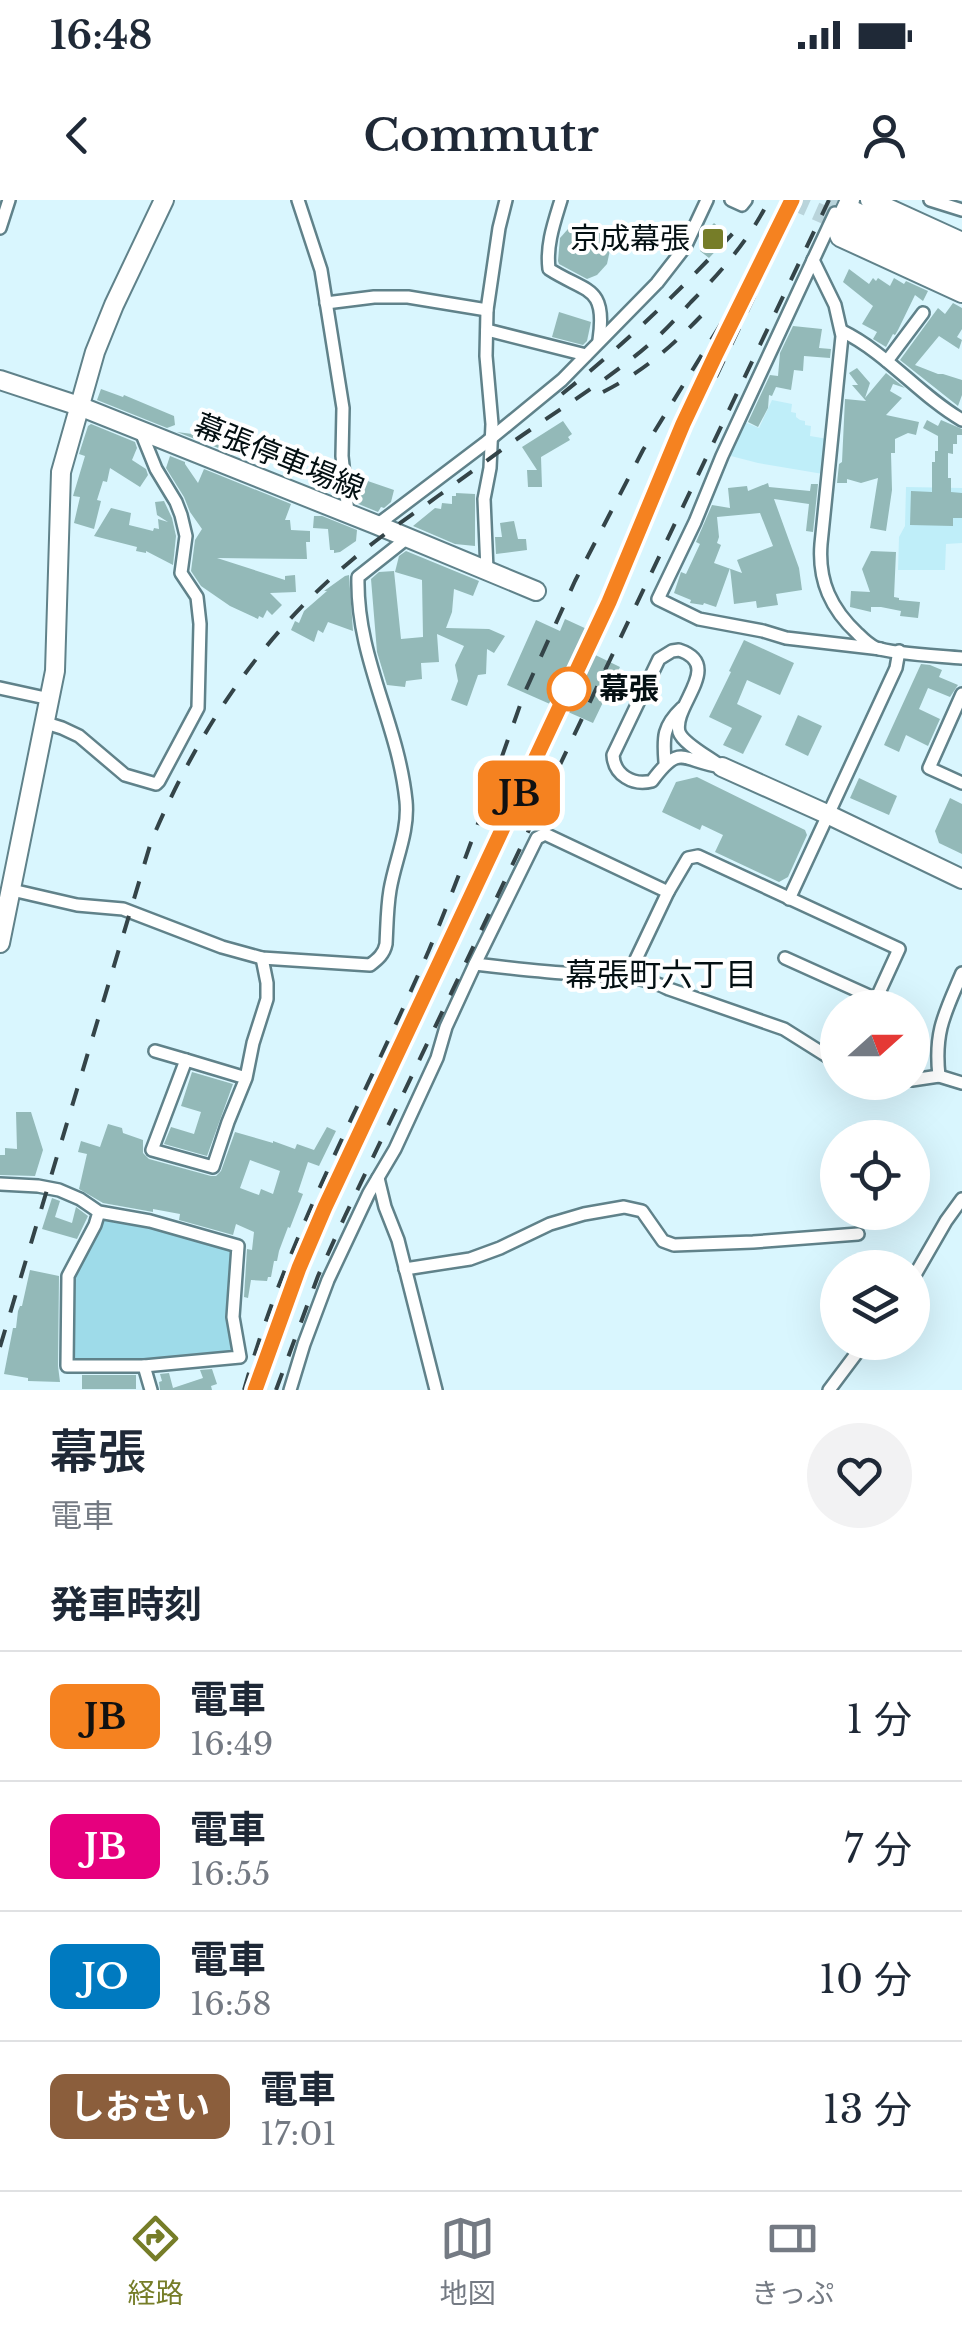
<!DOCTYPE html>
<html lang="ja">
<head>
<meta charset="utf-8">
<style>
  body { margin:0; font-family:"Libre Baskerville","Noto Sans JP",serif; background:#f2f2f3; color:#1f2937; height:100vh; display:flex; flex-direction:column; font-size:38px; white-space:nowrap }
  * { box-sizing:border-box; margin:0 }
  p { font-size:32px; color:#747a83 }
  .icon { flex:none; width:55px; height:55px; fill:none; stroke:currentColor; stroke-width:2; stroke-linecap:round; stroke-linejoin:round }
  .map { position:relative; height:1190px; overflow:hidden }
  .sheet { display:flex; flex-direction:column; background:#fff; flex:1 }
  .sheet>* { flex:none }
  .badge { padding:0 20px; border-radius:15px; font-size:35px; line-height:65px }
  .needle { width:65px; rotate:69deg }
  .fabs { position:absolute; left:820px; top:790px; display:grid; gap:20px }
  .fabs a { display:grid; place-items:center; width:110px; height:110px; border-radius:50%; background:#fff; box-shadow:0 10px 40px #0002; font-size:50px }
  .map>.badge { position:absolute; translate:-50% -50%; box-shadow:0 0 0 5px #fff }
  h2 { padding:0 50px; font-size:38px; line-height:90px }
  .round { display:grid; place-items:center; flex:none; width:105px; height:105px; border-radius:52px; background:#f2f2f3 }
  .head { display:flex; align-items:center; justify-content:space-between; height:170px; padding:0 50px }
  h1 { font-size:48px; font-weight:600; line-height:75px }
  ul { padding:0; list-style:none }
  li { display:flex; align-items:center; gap:30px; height:130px; padding:0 50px; border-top:2px solid #e0e1e3 }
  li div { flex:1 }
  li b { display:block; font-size:38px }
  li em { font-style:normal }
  li .badge { min-width:110px; font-weight:700; text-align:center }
  .status { display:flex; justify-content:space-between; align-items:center; height:70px; padding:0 50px; background:#fff; direction:ltr }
  .status svg { height:28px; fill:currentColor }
  header { display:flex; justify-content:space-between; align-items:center; height:130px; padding:0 50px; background:#fff; font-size:45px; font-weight:600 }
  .tab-bar { display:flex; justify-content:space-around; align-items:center; height:140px; border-top:2px solid #e0e1e3; background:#fff; font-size:28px; color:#747a83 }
  .tab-bar a { display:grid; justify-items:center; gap:5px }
  .tab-bar .current { color:#767d28 }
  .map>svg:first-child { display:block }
</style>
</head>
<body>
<div class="status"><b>16:48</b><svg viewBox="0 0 49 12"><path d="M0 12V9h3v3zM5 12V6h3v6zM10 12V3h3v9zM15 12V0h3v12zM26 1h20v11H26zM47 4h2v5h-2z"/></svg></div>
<header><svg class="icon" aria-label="back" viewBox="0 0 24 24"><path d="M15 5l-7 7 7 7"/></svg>Commutr<svg class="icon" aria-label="person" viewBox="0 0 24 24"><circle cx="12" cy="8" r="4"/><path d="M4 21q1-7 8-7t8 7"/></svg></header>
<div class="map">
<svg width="962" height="1190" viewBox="0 0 962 1190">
  <rect width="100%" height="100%" fill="#d9f6fe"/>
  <!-- built -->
  <g fill="#bfeef9">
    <polygon points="772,200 792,204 791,212 796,213 796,217 800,220 805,221 805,225 811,226 810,236 828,239 823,274 758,263 727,255 742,221 759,228"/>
    <polygon points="906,287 962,288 962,343 946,344 945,370 898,370 899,337 905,326"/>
  </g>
  <!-- green -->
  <polygon fill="#9edbe9" points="107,1017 149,1024 231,1046 234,1051 237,1150 233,1154 139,1163 74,1163 71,1160 72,1077 102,1020"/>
  <!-- building -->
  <g fill="#93b9b8" fill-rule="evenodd">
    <polygon points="714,23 729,37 709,58 700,51 707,43 701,37"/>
    <polygon points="580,25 594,27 606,38 610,50 607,64 597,75 587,79 559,64 558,61 560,38 568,29"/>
    <polygon points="849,69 869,84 873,78 876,81 878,78 890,86 894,78 904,84 906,81 928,91 923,101 915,95 898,130 895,135 893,134 886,147 873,139 877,132 862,124 873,106 843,82"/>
    <polygon points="953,103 962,108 962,129 957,137 962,140 959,149 939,136 915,165 938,174 943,174 962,180 962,195 958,206 900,160 938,108 945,114"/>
    <polygon points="559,112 591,122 587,141 583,145 552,137"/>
    <polygon points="793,126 822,129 819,148 831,149 830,158 804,156 803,171 794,170 791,190 776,187 772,196 769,195 768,208 758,227 748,222 770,175 778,176 780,153"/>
    <polygon points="857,168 870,183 865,198 886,173 905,188 893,184 890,191 902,198 886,215 919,222 916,235 908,233 895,239 895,253 891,253 892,290 886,331 870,328 878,278 861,283 847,279 847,283 837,283 839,264 842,262 845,199 866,201 852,185 858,185 849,173"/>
    <polygon points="101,189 123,197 124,195 174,216 175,225 167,228 97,200"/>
    <polygon points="927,220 938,226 941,220 962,229 962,235 957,235 957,244 953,244 953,254 948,253 948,278 951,278 951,292 962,293 962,318 953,318 953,326 910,325 911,291 932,292 932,262 935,262 935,251 938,251 938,236 923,228"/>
    <polygon points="563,221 572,234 568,237 570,240 541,257 542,287 528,287 527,270 537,270 522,247"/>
    <polygon points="91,224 135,242 137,248 132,260 146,269 148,275 140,287 110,268 107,282 103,281 97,300 101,301 94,329 74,323 80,297 73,296 85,256 79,254 88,226"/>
    <polygon points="177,232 215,237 248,247 244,258"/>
    <polygon points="170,256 185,262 185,264 198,283 204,269 291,304 285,320 290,320 291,330 310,331 310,342 306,342 307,359 217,358 285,380 285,376 295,375 296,392 270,393 282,405 272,415 267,410 263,418 259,416 258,419 230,406 201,386 191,371 195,340 202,329 190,312 184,297 166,268"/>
    <polygon points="359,278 394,290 391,302 384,308 381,307 378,312 356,303 355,291"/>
    <path d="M 768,283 L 769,287 L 810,291 L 811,284 L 818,284 L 813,332 L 806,331 L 809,304 L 774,299 L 799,368 L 802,390 L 776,394 L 778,405 L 757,408 L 756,401 L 734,404 L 730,368 L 716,407 L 704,403 L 703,405 L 690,403 L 691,400 L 674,393 L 681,372 L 686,374 L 700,344 L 696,342 L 712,305 L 730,308 L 728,288 L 747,286 L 748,291 ZM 760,313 L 773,346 L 737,360 L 742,373 L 714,363 L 721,345 L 717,343 L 719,337 L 717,317 Z"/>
    <polygon points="456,293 475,294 475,346 455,344 413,326 435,308 441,309 442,303 452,304 452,296 456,296"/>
    <polygon points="164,301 172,318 176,336 173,365 146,351 146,353 136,351 137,347 94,336 111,308 131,313 129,325 153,331 154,328 159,329 158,319 168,322 157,315 155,302"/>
    <polygon points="314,316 322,316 357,330 356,341 340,352 334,353 334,350 330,350 328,329 313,328"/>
    <polygon points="514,321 518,339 526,339 527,350 496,354 495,337 502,337 500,323"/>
    <polygon points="406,351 479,381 473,396 454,389 452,412 446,428 489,429 505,436 494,453 487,449 486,474 478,475 467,506 451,500 458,481 455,465 464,446 437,434 439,462 421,463 422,479 406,481 405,487 387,485 377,452 371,379 379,372 394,371 401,439 423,437 422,380 395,372 399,356"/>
    <polygon points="871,351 896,352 894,397 899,398 899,400 920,402 918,418 900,416 901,411 881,407 871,407 871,412 850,407 851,391 870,392 862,369"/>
    <polygon points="349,375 353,431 328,422 323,433 318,430 314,442 291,430 295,421 299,423 304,411 327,391 324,391 345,376"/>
    <polygon points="565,419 589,430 581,448 620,467 593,523 507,485 536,420 560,431"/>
    <polygon points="744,440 794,463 780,495 747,480 737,504 762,516 743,554 723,545 732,528 709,517 731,472 729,471"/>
    <polygon points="921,464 930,465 942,470 939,477 958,485 950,497 928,488 919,509 940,519 928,546 906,535 899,552 884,545"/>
    <polygon points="798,515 822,526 808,556 785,545"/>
    <polygon points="697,577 805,630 807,635 788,677 779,682 715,652 723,635 702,625 700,630 662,612 676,582"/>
    <polygon points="859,578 897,596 889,615 850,598"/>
    <polygon points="950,598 962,604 962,654 939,643 935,631"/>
    <polygon points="192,872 233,884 207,956 164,944 171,927 194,934 201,912 181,906"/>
    <polygon points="16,912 31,912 43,950 35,976 0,975 0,955 5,955 5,948 17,949"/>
    <path d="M 108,924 L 122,928 L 123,933 L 143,940 L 143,953 L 149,959 L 211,976 L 216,976 L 221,971 L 235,932 L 273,943 L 273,941 L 295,949 L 297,944 L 314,950 L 327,927 L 336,931 L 319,966 L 308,962 L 298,992 L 303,994 L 290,1028 L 288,1027 L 279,1051 L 277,1061 L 274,1061 L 271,1077 L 268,1077 L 267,1081 L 251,1080 L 248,1098 L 244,1097 L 247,1049 L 252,1050 L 254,1032 L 236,1024 L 233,1035 L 179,1020 L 180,1014 L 153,1009 L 153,1012 L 103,1003 L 79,989 L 87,954 L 78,952 L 81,941 L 100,947 ZM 250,960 L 280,971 L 273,994 L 261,989 L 259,995 L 240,988 Z"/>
    <polygon points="52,998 60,1001 55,1017 72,1023 76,1007 88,1016 77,1039 42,1029"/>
    <polygon points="30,1070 59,1076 58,1166 60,1182 28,1181 28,1178 4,1174 13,1128 16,1128 18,1111 20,1106 22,1106"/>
    <polygon points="212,1169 217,1184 211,1186 212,1190 160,1190 159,1182 162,1181 160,1174 169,1173 173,1188 203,1178 200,1170"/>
    <rect x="82" y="1175" width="54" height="14"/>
  </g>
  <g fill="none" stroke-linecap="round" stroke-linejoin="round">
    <!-- primary-tunnel -->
    <g stroke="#b9d4db" stroke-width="18" stroke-dasharray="18 9" stroke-linecap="butt">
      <polyline points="791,0 847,25"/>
      <polyline points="828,0 854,11"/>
    </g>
    <!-- street casing -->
    <g stroke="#60828a" stroke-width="16">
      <g id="street">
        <polyline points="298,0 321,70 343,208 342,256 348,313"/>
        <path d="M 561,0 C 554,23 546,45 549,69 C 586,93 607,85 599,140"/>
        <polyline points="731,0 742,5 746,0"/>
        <polyline points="930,0 962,10"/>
        <polyline points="835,13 722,256 695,322 658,399 699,419 763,431 786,438 881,449"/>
        <polyline points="0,28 9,0"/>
        <path d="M 813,60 L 835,105 L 842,136 L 821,344 C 818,381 831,409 858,434 C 863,439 869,445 876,448 C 894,454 942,456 962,458"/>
        <polyline points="326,103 374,97 408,97 487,110"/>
        <polyline points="487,130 586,155"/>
        <path d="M 842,131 C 887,153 919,195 962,220"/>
        <polyline points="887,161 923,113"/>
        <polyline points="377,325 484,244 562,180 657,83 685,47 707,0"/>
        <polyline points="487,370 484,299 490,268 492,224 486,156 487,110 499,28 506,0"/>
        <path d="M 679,450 C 725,465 672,506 679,532 C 683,544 711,558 722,567 C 681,561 681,542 652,581 C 633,586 614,575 613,555 L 659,459 L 672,451 Z"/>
        <polyline points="0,488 50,499"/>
        <polyline points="962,494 929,568 962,583"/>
        <polyline points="46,523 62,528 79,536 125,575 156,584 159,581 198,508 200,424 197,397 181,373 186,336 181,315 176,302 156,269 141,232"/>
        <path d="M 665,562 C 663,537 663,526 682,508"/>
        <path d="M 12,690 L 77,705 L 123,709 L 222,747 L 262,758 L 370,765 C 378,759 384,754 386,744 C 387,726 387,708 390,690 C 395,660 409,632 406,601 C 398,522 356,458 358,377 L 406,339"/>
        <polyline points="668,692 688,658 698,656 899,749 872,808"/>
        <polyline points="789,699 896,468 899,451"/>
        <polyline points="785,758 876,799"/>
        <path d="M 475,764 C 509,768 543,772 577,774 C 610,776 639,774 669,789 L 784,829 L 838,863"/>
        <polyline points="155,851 186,860"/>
        <path d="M 939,876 C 934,831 945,813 962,773"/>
        <polyline points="246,878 186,860 152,950 213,967 228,922 246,878 253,843 267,799 267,783 262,758"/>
        <polyline points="912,880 939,876 962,883"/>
        <polyline points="378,978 385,1007 398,1040 436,1190"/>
        <polyline points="0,984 38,986 59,990 80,999 99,1012 150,1021 238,1046 233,1117 240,1157 144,1166 67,1166 68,1076 95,1025 99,1012"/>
        <polyline points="405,1069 470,1059 500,1048 550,1024 584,1014 624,1007 642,1011 663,1041 674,1045 753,1042 858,1034"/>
        <polyline points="912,1080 946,1021 962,999"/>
        <polyline points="144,1166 151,1190"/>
        <polyline points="290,1190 304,1144 328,1080 369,993 395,949 437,858 446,827 475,764 537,638 545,634 668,692 628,776"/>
        <polyline points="829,1190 865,1142"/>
      </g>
    </g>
    <!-- secondary casing -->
    <g stroke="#60828a" stroke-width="22">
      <g id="secondary">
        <polyline points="0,180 79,206 377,325 536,391"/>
        <polyline points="722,567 829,615 962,679"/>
        <polyline points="0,743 55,471 61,272 95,152 114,105 164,0"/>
      </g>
    </g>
    <!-- primary casing -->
    <g stroke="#60828a" stroke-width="22">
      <g id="primary">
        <polyline points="850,0 837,29 840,37 962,93"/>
        <polyline points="870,0 962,42"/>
        <polyline points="854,11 962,60"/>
        <polyline points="847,25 962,76"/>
      </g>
    </g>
    <!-- street -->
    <use href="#street" stroke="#fff" stroke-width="11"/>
    <!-- secondary -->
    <use href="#secondary" stroke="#fff" stroke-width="18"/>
    <!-- primary -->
    <use href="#primary" stroke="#fff" stroke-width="18"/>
    <!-- rail -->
    <g stroke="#344448" stroke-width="4" stroke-dasharray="18 18" stroke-linecap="butt">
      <polyline points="716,177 800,0"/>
      <path d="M 603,192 C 644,171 670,148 701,116"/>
      <path d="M 562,194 C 627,142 688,84 743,22"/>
      <polyline points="392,867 609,402 683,224 714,157"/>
      <path d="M 0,1147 L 151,642 C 197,532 260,437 352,360 C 379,337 409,317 438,296 C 469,274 499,251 530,230 C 572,201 616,174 654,140 C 667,129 679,115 691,102 C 721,72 750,39 769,0"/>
      <path d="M 244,1190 C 287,1036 366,896 429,750 C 464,666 494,579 524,494 L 575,381 L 643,250 L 729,111 L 784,0"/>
      <polyline points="276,1190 318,1076 345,1016 829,0"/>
    </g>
  </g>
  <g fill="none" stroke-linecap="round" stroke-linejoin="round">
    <!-- line casing -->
    <g stroke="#fff" stroke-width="22">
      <polyline id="line" points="255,1190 299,1068 325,1007 609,402 683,224 716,154 792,0"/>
    </g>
    <!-- line -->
    <use href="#line" stroke="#f58220" stroke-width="15"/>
  </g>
  <!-- markers -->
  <rect fill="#767d28" stroke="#fff" stroke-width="4" x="701" y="27" width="24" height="24" rx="5"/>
  <circle fill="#fff" stroke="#f58220" stroke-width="5" cx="569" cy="489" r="20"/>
  <g text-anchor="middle" stroke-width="8" stroke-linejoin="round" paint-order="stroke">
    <!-- poi labels -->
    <g font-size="30" fill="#041013" stroke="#fff" text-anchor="end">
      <text x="690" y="49">京成幕張</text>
    </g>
    <!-- street labels -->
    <g font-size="30" fill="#041013" stroke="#fff">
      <text transform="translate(279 257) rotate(22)" y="10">幕張停車場線</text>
    </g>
    <!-- stop labels -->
    <g font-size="30" font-weight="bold" fill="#041013" stroke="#fff" text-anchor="start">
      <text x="599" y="499">幕張</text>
    </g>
    <!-- neighbourhood labels -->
    <g font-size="32" fill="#041013" stroke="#fff">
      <text x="661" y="786">幕張町六丁目</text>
    </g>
  </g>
</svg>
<div class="fabs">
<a><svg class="needle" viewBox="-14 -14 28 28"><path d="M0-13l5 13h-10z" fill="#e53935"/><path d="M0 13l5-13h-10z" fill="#747a83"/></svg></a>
<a><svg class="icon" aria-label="locate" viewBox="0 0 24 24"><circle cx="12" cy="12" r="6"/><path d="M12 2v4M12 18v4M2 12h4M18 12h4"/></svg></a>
<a><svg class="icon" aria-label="layers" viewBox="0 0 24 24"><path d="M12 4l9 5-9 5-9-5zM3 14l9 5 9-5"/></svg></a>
</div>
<b class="badge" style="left:519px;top:593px;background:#f58220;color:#111">JB</b>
</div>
<section class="sheet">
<div class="head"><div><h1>幕張</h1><p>電車</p></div><a class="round"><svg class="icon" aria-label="heart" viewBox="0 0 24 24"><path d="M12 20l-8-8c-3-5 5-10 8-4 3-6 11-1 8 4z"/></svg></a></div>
<h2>発車時刻</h2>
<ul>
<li><span class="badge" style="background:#f58220;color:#111">JB</span><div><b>電車</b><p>16:49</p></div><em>1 分</em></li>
<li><span class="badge" style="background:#e6007e;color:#fff">JB</span><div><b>電車</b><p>16:55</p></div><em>7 分</em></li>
<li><span class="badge" style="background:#007ac0;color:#fff">JO</span><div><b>電車</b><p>16:58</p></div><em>10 分</em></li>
<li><span class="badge" style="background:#8b5e3c;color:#fff">しおさい</span><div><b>電車</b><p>17:01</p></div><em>13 分</em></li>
</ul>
</section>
<nav class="tab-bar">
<a class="current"><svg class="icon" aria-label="directions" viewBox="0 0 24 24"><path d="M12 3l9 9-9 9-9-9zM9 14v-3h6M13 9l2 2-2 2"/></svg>経路</a>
<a><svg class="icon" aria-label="map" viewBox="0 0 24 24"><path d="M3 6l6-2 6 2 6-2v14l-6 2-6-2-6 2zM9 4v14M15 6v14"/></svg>地図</a>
<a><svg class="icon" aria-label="tickets" viewBox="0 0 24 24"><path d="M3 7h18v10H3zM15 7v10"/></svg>きっぷ</a>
</nav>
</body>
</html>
